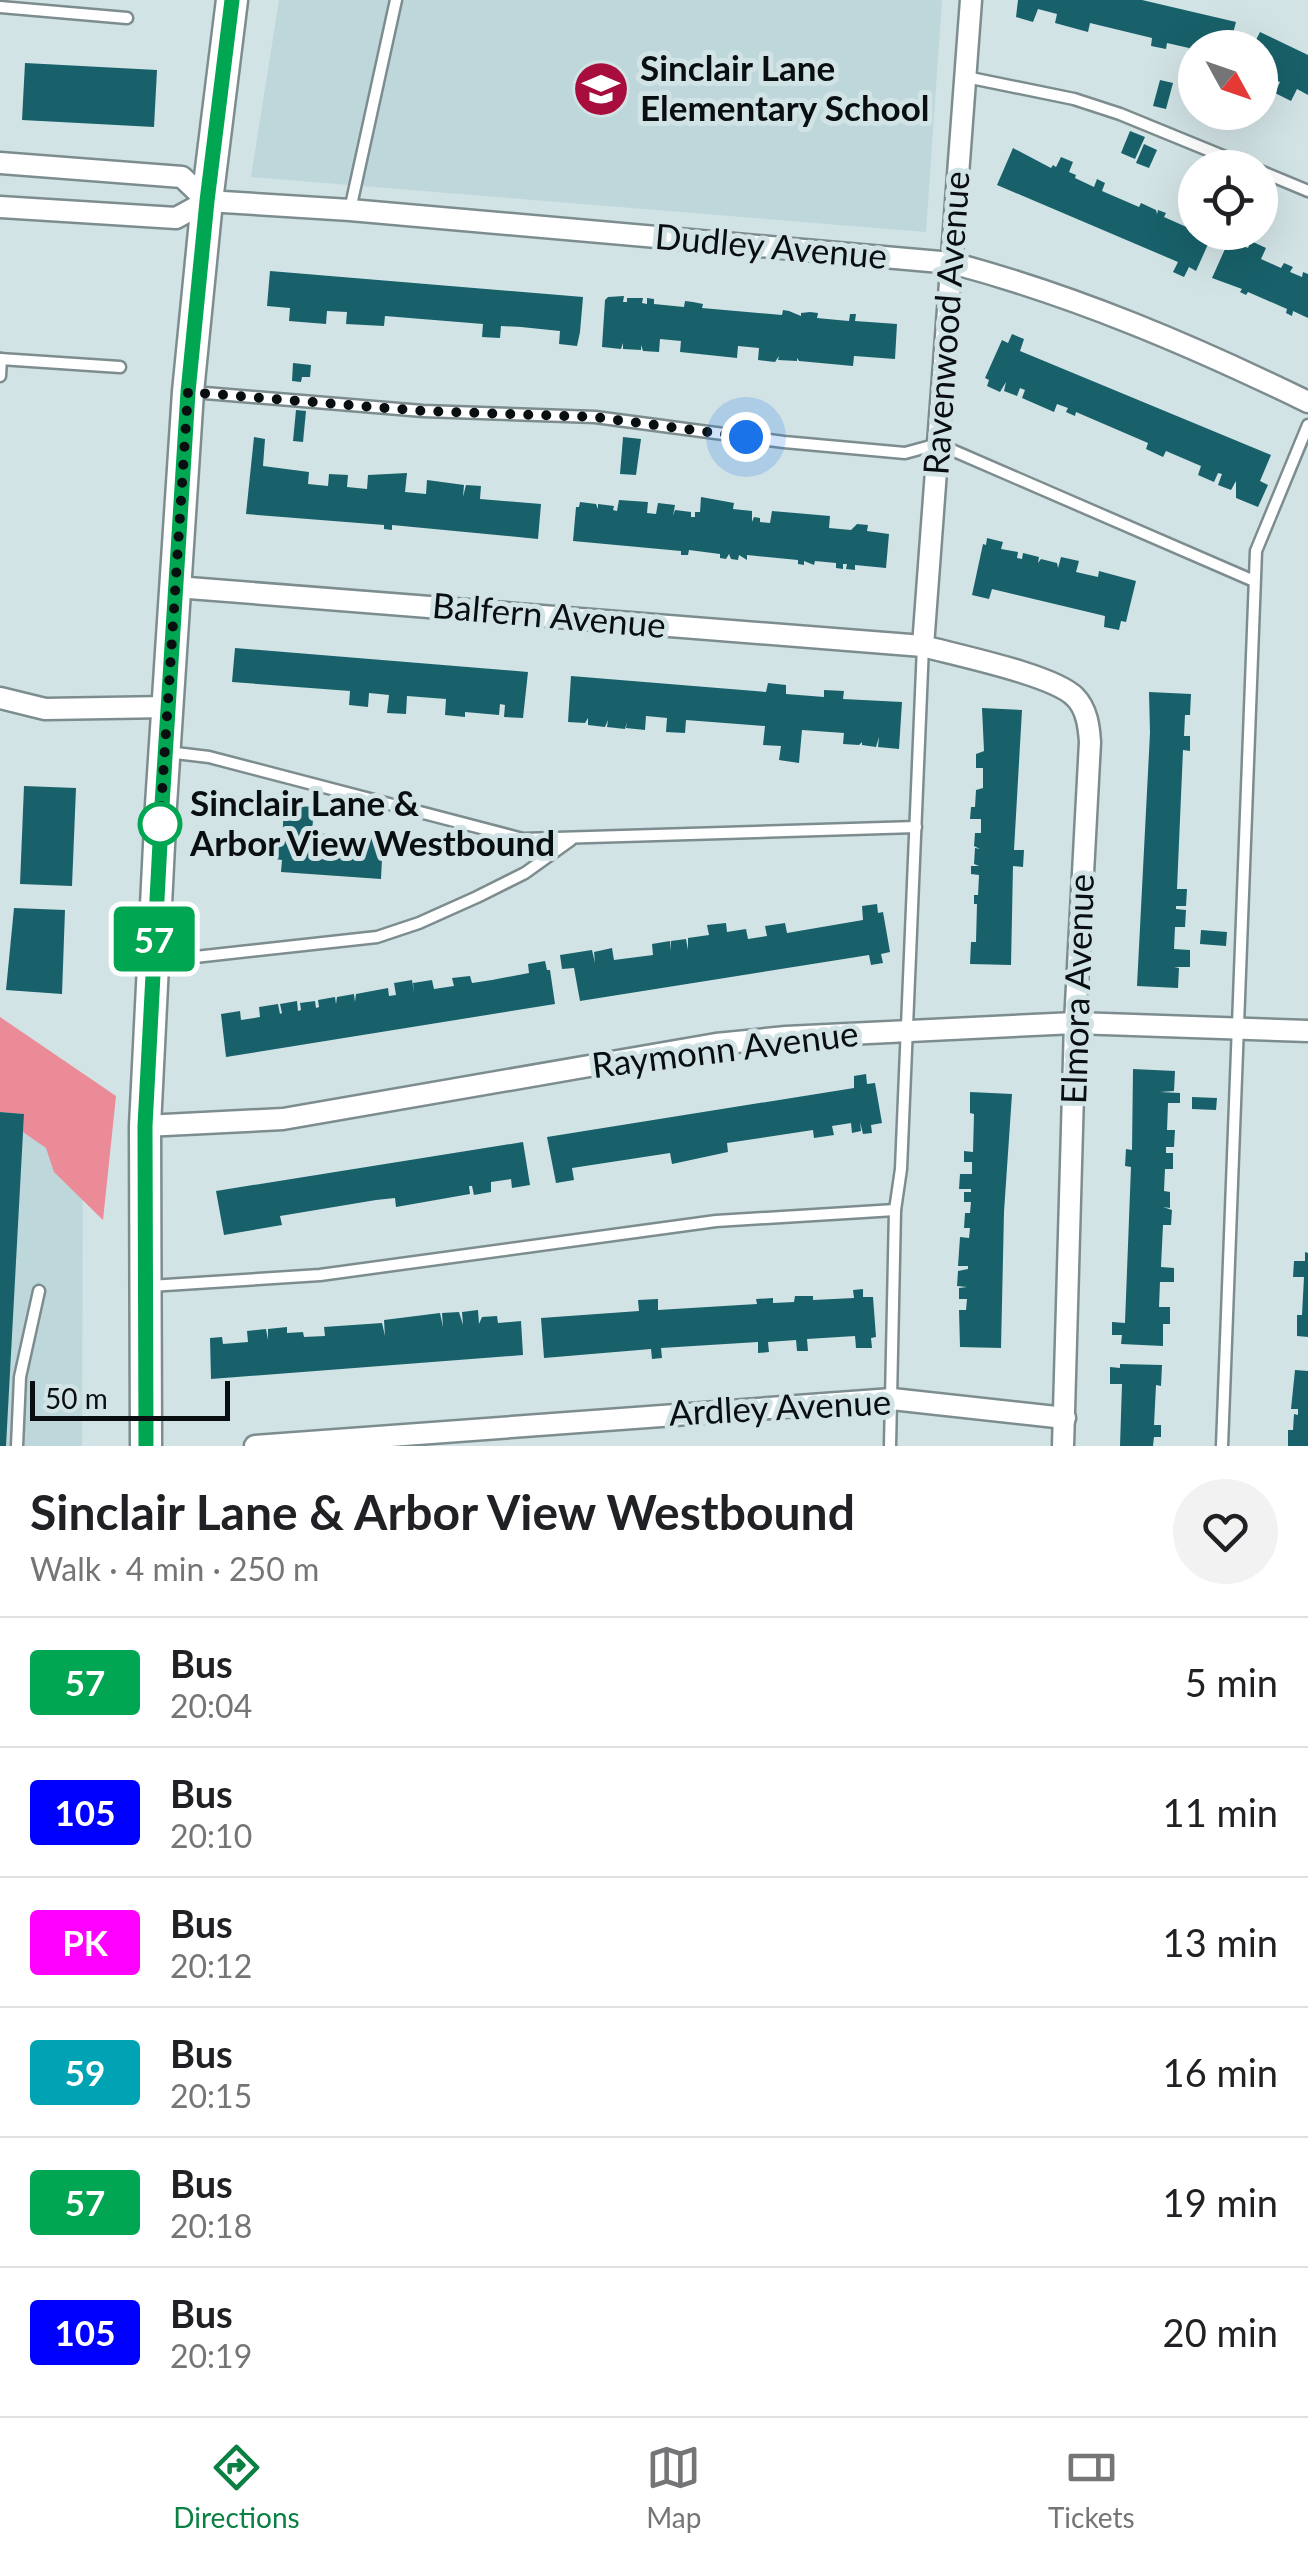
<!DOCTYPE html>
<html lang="en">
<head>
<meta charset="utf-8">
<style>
  body { margin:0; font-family:Lato,sans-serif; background:#f2f2f2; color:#202124; height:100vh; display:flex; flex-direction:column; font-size:38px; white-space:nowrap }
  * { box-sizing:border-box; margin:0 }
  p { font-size:32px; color:#757577 }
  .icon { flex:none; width:55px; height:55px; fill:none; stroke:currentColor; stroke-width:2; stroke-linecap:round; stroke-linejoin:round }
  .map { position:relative; height:1446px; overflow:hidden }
  .sheet { display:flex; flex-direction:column; background:#fff; flex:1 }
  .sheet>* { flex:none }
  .badge { padding:0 20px; border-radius:8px; font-size:35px; line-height:65px }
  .needle { width:65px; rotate:130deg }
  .fabs { position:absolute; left:1178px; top:30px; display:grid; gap:20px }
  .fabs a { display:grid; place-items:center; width:100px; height:100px; border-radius:50%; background:#fff; box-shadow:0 10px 40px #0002; font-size:50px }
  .scale { position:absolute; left:30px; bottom:25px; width:200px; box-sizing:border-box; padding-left:10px; border:5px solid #090f10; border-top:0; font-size:28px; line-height:35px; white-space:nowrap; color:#090f10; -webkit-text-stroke:8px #d2e3e6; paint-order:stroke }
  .you { position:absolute; width:50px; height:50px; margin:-25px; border:8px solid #fff; border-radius:50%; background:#1a73e8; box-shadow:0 0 0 15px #1a73e833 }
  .map>.badge { position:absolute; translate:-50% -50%; box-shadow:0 0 0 5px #fff }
  .round { display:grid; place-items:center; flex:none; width:105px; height:105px; border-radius:52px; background:#f2f2f2 }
  .headline { display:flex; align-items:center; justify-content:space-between; height:170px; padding:0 30px }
  h1 { font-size:48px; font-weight:700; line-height:75px }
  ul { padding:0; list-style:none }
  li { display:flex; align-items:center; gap:30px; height:130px; padding:0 30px; border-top:2px solid #e0e0e0 }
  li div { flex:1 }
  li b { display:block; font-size:38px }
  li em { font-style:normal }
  li .badge { min-width:110px; font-weight:700; text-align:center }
  .menu { display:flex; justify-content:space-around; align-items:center; height:140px; border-top:2px solid #e0e0e0; background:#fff; font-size:28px; color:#757577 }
  .menu a { display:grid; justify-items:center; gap:5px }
  .menu .selected { color:#0b8043 }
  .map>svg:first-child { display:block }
</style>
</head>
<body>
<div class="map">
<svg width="1308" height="1446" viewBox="0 0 1308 1446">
  <rect width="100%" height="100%" fill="#d2e3e6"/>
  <!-- built -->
  <g fill="#bdd7db">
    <polygon points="279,0 942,0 926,232 251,177"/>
    <polygon points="0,1078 83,1134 82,1446 0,1446"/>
  </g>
  <!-- forest -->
  <polygon fill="#ea8b97" points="0,1017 116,1096 103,1220 54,1172 46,1148 23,1132 24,1114 0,1112"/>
  <!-- building -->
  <g fill="#18616a">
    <polygon points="1018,0 1142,0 1236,22 1229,48 1195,48 1195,59 1187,57 1189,48 1167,43 1166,49 1151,46 1152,38 1090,23 1088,32 1055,23 1057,14 1038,9 1033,22 1016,17"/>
    <polygon points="1260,32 1308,55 1308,95 1297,89 1291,101 1275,93 1280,82 1264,74 1260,82 1260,48 1252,48"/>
    <polygon points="25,63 157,70 154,127 22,120"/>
    <polygon points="1160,80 1173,83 1166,109 1153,106"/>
    <polygon points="1130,131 1145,137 1135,159 1121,153"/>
    <polygon points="1144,144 1157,150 1149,168 1136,163"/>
    <polygon points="1013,148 1051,168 1053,165 1056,167 1061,157 1073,162 1069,172 1076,175 1075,178 1094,187 1097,179 1105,183 1102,191 1139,207 1141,203 1156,210 1157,214 1158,210 1166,213 1164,217 1191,229 1195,220 1195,232 1213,233 1196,271 1189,267 1184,277 1173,272 1178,262 997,185"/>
    <polygon points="1229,240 1248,248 1251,241 1266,248 1261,259 1281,268 1284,263 1293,267 1290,272 1302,277 1303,272 1308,274 1308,318 1293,311 1292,316 1286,313 1287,309 1248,292 1246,295 1240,292 1242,289 1212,278"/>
    <polygon points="270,271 583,297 580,332 577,346 559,344 560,331 521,327 501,326 500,338 482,337 483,324 385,316 384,326 346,324 347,312 327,311 326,324 289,321 290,308 267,306"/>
    <polygon points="624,296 623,302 627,302 627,298 643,298 642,303 647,304 647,298 654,299 654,304 684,307 685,301 693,302 703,304 702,308 782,315 783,310 789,311 801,316 801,313 810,312 818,313 817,318 838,320 849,321 850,314 856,314 855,321 897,324 895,359 854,356 853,366 799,361 797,358 797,361 778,360 779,356 775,362 758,360 759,348 738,346 737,358 680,352 681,341 660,339 659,352 643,351 641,345 641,350 623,349 623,343 621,349 602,347 605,300 608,297"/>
    <polygon points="1012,334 1024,339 1020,351 1271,455 1260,481 1268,485 1258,507 1236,498 1236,481 1231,490 1218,485 1222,474 1218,473 1214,482 1198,475 1201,466 1166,451 1163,457 1146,449 1148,443 1076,412 1075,416 1066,412 1068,408 1057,404 1054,412 1022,398 1025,390 1020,388 1017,396 1004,391 1006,382 1000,392 987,386 989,380 985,378 1002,340 1008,343"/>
    <polygon points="293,363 311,365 310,377 302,377 301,382 292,381"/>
    <polygon points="296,410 306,411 303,442 293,441"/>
    <polygon points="254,437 265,439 263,466 309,472 308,484 328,486 329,474 348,475 347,487 367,489 368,475 407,473 405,492 426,494 427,480 464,485 463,497 466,485 481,486 480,499 541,504 538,539 392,525 392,530 384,529 384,525 246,514"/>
    <polygon points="623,437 641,439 636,475 620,474"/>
    <polygon points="701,497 734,503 733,509 752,511 752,522 754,517 760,518 760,522 770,523 772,511 830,516 829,528 851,530 857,524 868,525 867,531 889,534 886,568 855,565 855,570 846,569 847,564 843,564 843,569 836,568 836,563 815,561 814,565 804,561 804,565 798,564 798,560 747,555 747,560 739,555 738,560 731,559 729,554 726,559 720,558 720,554 689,550 688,555 681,555 681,551 573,541 576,507 579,507 580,502 596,504 598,509 598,504 614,506 613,510 617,511 619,500 648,502 647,513 656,514 658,503 675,505 673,516 675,510 691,512 691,517 695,517 695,512 700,512"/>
    <polygon points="987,538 1003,542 1001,549 1018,552 1017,558 1022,559 1023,553 1039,557 1038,563 1041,559 1057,563 1058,568 1061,557 1079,561 1076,572 1098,577 1099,571 1136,581 1126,622 1121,621 1119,630 1104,627 1105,616 992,589 989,599 972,595 983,544 986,545"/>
    <polygon points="235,648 528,672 523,718 504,717 505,705 500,704 499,715 465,712 465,717 445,715 446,699 407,696 406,714 387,713 389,695 369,693 368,707 349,705 350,691 232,682"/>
    <polygon points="571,676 766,692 768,683 786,685 786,694 824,697 824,690 844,691 843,699 902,702 899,749 878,747 879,737 876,747 862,745 862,742 859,745 843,744 844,733 802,730 799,763 779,760 781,746 763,745 765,726 686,720 685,733 666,732 667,718 646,716 645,730 626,728 627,722 625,729 607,727 608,720 605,727 588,725 588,718 585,723 568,722"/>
    <polygon points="1149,692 1191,694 1190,715 1185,715 1184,736 1190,736 1190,751 1183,750 1177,889 1187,889 1186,906 1176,906 1176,909 1186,910 1185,927 1175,927 1174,949 1190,950 1190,967 1174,967 1179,968 1178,988 1137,986 1150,733"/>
    <polygon points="982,708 1022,710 1014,850 1024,850 1023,867 1013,866 1011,965 970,964 971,942 976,942 977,904 974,904 974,895 978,895 979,875 971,874 971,866 979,866 974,864 975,848 980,849 974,846 975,833 981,833 981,819 970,819 971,807 975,807 976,790 983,788 983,768 976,768 976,754 984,751"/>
    <polygon points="24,786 76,788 72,886 20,884"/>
    <polygon points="284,805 314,807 312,833 383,838 381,879 281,872 282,860 275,859 276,844 282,844"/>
    <polygon points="877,904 878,913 883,912 890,952 881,954 883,963 871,965 869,955 580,1001 574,968 562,969 560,955 592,950 595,963 594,952 612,948 614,960 653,955 652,944 670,941 671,951 671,941 686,939 688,950 688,938 709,935 707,925 726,923 727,932 746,929 748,939 767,936 765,926 785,923 787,933 863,920 862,906"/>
    <polygon points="14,908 65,910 62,994 6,990"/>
    <polygon points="1201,930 1227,932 1226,946 1200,944"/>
    <polygon points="545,961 547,970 550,970 555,1004 226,1057 221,1014 240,1011 241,1020 260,1017 259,1007 278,1004 280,1014 282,1013 280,1004 297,1001 298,1011 301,1010 300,1003 315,1001 316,1008 319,1007 318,1000 335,997 336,1004 337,997 354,994 355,1002 356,994 388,988 389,996 396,995 394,983 412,980 414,992 413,983 432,980 434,989 454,986 452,978 470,976 472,983 492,980 529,973 528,964"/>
    <polygon points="1133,1069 1175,1071 1174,1091 1160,1092 1180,1093 1180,1103 1168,1103 1167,1130 1175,1130 1174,1147 1166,1147 1166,1153 1173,1153 1173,1169 1165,1169 1164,1191 1170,1192 1170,1208 1163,1207 1172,1210 1171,1225 1163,1225 1161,1267 1174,1268 1174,1282 1160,1282 1159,1307 1170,1307 1170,1324 1163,1324 1163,1346 1121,1344 1122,1335 1112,1335 1112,1322 1125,1323 1131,1167 1125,1166 1126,1149 1132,1150"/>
    <polygon points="866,1074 867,1084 875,1083 882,1123 871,1125 872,1133 863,1134 860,1122 861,1131 852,1133 851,1123 832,1126 834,1135 814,1138 813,1130 727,1143 728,1152 672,1164 670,1153 572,1168 574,1180 556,1183 547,1137 854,1088 854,1076"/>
    <polygon points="970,1092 1012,1094 1004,1212 1001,1348 960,1347 959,1310 966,1310 967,1299 959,1299 959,1288 967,1287 957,1286 958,1271 968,1269 968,1266 958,1266 960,1237 969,1238 970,1228 964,1228 965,1213 970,1213 971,1202 964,1202 964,1192 971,1192 971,1189 959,1189 960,1174 972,1174 972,1162 964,1162 964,1151 973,1152 974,1114 970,1113"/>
    <polygon points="1192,1097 1217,1098 1216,1110 1192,1109"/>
    <polygon points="0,1112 24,1114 6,1446 0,1446"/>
    <polygon points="523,1142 530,1185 512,1188 511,1179 491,1182 491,1192 474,1195 472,1186 469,1186 470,1194 396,1207 395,1198 376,1200 280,1216 282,1225 224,1235 216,1191"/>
    <polygon points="1305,1252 1308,1253 1308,1337 1297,1336 1297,1315 1302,1315 1304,1277 1293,1277 1294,1261 1305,1261"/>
    <polygon points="863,1289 863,1297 873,1297 876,1337 871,1338 872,1348 856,1348 855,1336 807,1339 808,1351 797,1351 796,1340 768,1342 769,1352 758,1353 758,1342 661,1348 662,1358 652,1359 651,1349 544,1358 541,1318 639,1311 638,1300 658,1299 658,1310 757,1304 756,1299 773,1298 773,1303 794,1302 795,1296 813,1296 813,1300 854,1298 853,1290"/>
    <polygon points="478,1310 479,1324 482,1317 497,1316 498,1323 521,1321 523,1355 211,1379 210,1338 222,1337 223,1344 248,1342 247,1331 266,1329 268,1340 268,1329 287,1327 287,1333 303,1332 304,1337 325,1336 324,1327 382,1323 385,1336 384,1320 440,1313 443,1327 442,1313 459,1312 463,1325 462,1312"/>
    <polygon points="1120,1364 1162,1365 1161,1386 1156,1385 1154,1425 1161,1425 1161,1437 1154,1437 1153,1446 1120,1446 1122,1384 1110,1384 1110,1367 1120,1368"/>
    <polygon points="1295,1370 1308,1371 1308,1446 1288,1446 1288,1430 1293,1430 1294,1414 1298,1415 1298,1409 1291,1409"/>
  </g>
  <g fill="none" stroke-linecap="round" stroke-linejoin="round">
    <!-- service casing -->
    <g stroke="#7d8d8f" stroke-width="15">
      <g id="service">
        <polyline points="0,7 127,18"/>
        <polyline points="966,77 1074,99 1120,114 1252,168"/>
        <polyline points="1260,171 1308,191"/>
        <polyline points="350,210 396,0"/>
        <polyline points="0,359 120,367"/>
        <polyline points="0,376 1,359"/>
        <polyline points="193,392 423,411 595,417 784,442 905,453 938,444 1254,581"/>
        <polyline points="167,752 209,757 523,839 916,827"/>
        <polyline points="159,961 377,937 419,923 477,897 525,873 571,840"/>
        <polyline points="150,1286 320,1275 716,1221 895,1210"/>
        <polyline points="17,1446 20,1377 39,1291"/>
        <polyline points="890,1446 895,1210 901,1169 923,646"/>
        <polyline points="1222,1446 1256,551 1308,425"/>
      </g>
    </g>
    <!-- minor casing -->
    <g stroke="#7d8d8f" stroke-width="25">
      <g id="minor">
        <polyline points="0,163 182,177 207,201"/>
        <path d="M 207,201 L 350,210 L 952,263 C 1076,296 1193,346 1308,402"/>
        <polyline points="0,207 176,218 207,201"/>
        <path d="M 176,587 L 923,646 C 956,655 1054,675 1075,697 C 1087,709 1089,727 1090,742 L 1075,1023 L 1063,1446"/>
        <polyline points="923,646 971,0"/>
        <polyline points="0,698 45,709 168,707"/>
        <polyline points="145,1126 283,1119 716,1044 786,1037 1075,1023 1308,1031"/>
        <polyline points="255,1446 892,1399 1065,1418"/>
      </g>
    </g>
    <!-- secondary casing -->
    <g stroke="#7d8d8f" stroke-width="35">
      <polyline id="secondary" points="146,1446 145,1126 161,805 188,392 207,201 232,0"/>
    </g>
    <!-- service -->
    <use href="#service" stroke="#fff" stroke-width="10"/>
    <!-- minor -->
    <use href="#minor" stroke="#fff" stroke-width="20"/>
    <!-- secondary -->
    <use href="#secondary" stroke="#fff" stroke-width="30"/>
  </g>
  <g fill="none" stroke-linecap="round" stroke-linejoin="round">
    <!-- line casing -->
    <g stroke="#fff" stroke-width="22">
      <polyline id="line" points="146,1446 145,1126 162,805 188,392 207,201 232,0"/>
    </g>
    <!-- line -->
    <use href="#line" stroke="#00a651" stroke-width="15"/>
    <!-- walk -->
    <polyline stroke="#090f10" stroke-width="10" stroke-dasharray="0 18" points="160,824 188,392 423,411 594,417 746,437"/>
  </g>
  <!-- icons -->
  <defs>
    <g id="school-disc" transform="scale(2.875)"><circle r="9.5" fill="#a70e3d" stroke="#d2e3e6"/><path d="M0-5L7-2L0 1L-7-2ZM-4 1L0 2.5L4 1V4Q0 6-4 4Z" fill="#fff"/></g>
  </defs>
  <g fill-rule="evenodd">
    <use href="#school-disc" x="601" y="89"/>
  </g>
  <!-- markers -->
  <circle fill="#fff" stroke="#00a651" stroke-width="5" cx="160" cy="824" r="20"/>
  <g text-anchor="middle" stroke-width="10" stroke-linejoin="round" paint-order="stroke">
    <!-- poi labels -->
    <g font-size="35" font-weight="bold" fill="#090f10" stroke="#d2e3e6" text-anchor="start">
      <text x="640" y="81">Sinclair Lane<tspan x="640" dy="40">Elementary School</tspan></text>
    </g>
    <!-- street labels -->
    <g font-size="35" fill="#090f10" stroke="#d2e3e6">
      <text transform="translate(771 247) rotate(5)" y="12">Dudley Avenue</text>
      <text transform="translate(947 323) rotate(-86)" y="12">Ravenwood Avenue</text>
      <text transform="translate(549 616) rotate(5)" y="12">Balfern Avenue</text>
      <text transform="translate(1078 989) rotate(-88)" y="12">Elmora Avenue</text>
      <text transform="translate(725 1050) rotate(-7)" y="12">Raymonn Avenue</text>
      <text transform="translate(780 1408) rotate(-3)" y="12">Ardley Avenue</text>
    </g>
    <!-- stop labels -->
    <g font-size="35" font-weight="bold" fill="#090f10" stroke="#d2e3e6" text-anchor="start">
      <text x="190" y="816">Sinclair Lane &amp;<tspan x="190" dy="40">Arbor View Westbound</tspan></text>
    </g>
  </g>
</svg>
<div class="fabs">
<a><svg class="needle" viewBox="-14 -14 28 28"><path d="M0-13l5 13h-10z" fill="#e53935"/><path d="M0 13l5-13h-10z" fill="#757577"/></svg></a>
<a><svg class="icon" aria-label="locate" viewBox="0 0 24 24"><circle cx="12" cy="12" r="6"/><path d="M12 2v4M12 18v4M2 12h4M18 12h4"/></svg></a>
</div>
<div class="scale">50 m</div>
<div class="you" style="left:746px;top:437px"></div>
<b class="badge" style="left:154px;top:939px;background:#00a651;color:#fff">57</b>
</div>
<section class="sheet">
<div class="headline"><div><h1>Sinclair Lane &amp; Arbor View Westbound</h1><p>Walk · 4 min · 250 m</p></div><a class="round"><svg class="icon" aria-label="heart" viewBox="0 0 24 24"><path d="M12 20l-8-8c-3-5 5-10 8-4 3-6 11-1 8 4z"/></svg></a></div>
<ul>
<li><span class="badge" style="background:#00a651;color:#fff">57</span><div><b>Bus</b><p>20:04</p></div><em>5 min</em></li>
<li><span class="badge" style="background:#00f;color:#fff">105</span><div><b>Bus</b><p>20:10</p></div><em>11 min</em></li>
<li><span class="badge" style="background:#f0f;color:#fff">PK</span><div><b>Bus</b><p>20:12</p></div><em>13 min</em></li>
<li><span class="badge" style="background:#00a3b4;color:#fff">59</span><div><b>Bus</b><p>20:15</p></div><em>16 min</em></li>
<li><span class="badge" style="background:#00a651;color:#fff">57</span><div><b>Bus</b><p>20:18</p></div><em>19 min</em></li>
<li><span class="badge" style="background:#00f;color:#fff">105</span><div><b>Bus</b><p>20:19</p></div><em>20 min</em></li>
</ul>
</section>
<nav class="menu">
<a class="selected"><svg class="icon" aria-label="directions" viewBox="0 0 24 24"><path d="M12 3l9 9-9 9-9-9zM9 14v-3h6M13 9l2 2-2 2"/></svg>Directions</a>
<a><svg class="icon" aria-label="map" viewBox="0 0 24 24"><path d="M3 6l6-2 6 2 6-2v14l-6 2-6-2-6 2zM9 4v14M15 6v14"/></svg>Map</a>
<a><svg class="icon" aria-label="tickets" viewBox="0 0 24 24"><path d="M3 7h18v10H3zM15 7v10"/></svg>Tickets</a>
</nav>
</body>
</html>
